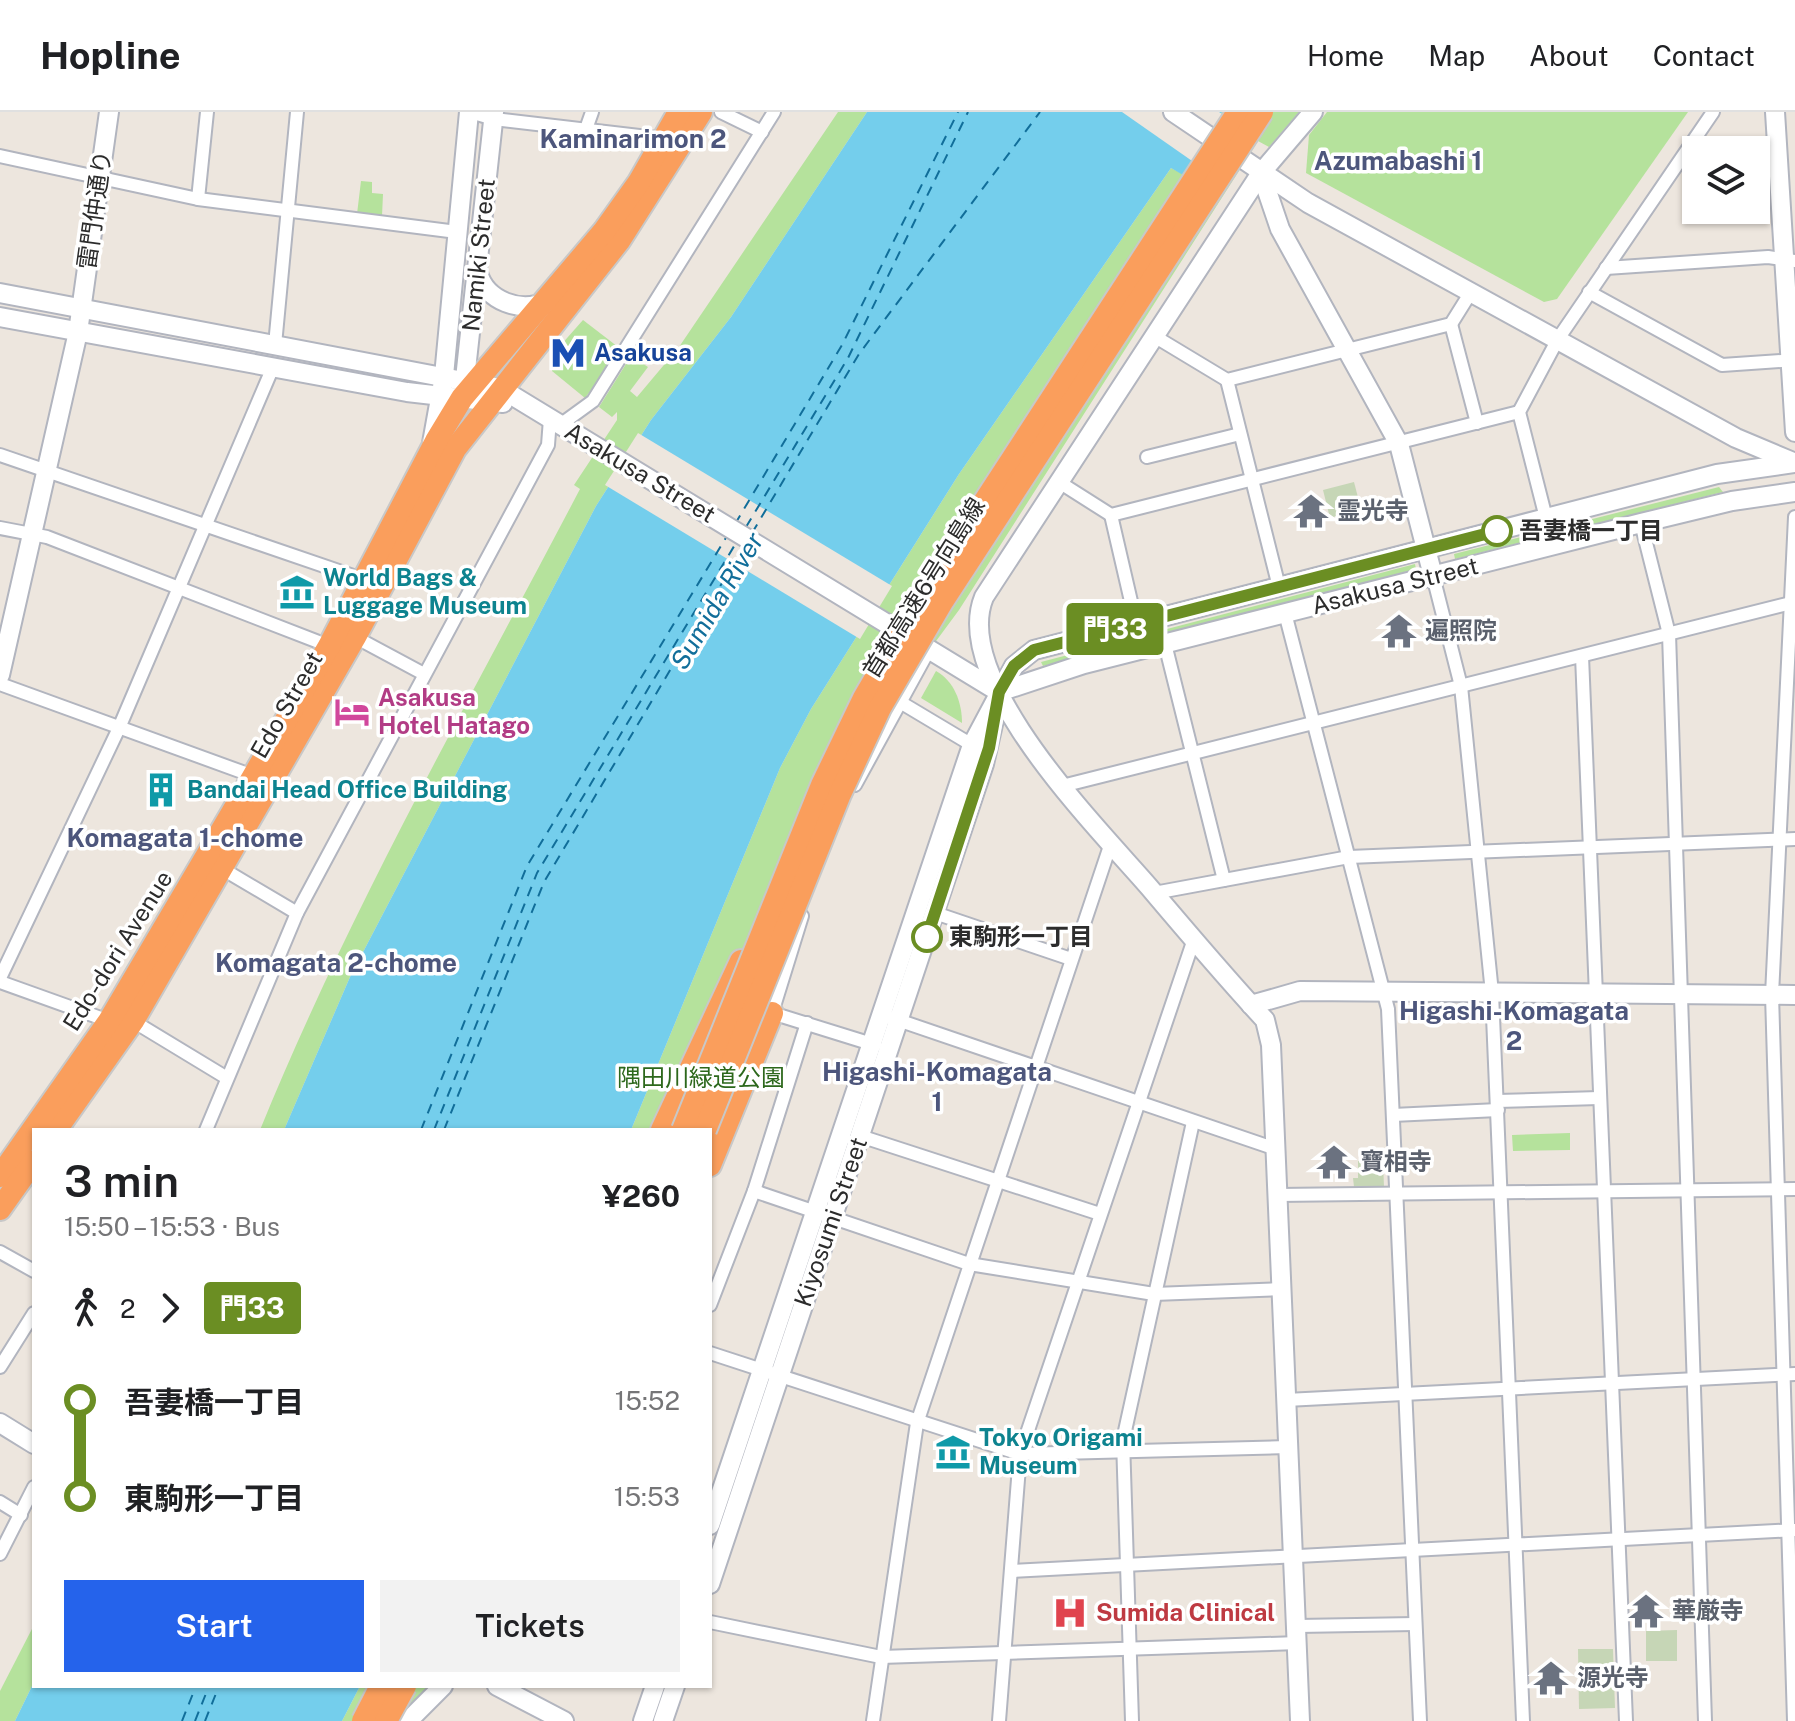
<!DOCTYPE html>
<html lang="en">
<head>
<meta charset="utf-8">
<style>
  body { margin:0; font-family:"Public Sans","Noto Sans JP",sans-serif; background:#f2f2f2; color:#202124; height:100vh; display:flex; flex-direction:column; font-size:30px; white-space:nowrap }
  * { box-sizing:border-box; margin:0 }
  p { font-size:26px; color:#757577 }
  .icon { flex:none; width:44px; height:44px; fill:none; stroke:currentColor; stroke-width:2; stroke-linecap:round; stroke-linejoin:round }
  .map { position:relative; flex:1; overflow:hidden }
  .details { position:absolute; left:32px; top:1016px; width:680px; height:560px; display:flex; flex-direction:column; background:#fff; border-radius:0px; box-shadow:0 2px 6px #0004 }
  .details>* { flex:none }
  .badge { padding:0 16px; border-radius:6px; font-size:28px; line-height:52px }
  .buttons { position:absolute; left:1682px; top:24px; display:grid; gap:16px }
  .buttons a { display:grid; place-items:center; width:88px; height:88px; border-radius:0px; background:#fff; box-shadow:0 2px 6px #0004; font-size:40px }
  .map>.badge { position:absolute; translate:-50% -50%; box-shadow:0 0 0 4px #fff }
  .legs { display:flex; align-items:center; gap:12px; height:88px; padding:0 32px; font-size:26px }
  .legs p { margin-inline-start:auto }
  .headline { display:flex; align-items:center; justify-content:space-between; height:136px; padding:0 32px }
  h1 { font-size:44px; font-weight:600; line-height:60px }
  .cta { display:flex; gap:16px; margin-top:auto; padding:16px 32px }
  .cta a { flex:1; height:92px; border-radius:0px; background:#2563eb; color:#fff; font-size:32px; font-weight:600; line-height:92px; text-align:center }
  .cta a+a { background:#f2f2f2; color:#202124 }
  ul { padding:0 32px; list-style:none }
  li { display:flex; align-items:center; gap:28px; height:96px; font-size:30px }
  li i { display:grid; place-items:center; width:12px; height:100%; margin:0 10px; background:currentColor }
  li i::after { content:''; width:20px; height:20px; margin:-10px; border:6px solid; border-radius:50%; background:#fff }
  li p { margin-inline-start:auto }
  li:first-child i { background:linear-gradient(#0000 50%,currentColor 0) }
  li:last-child i { background:linear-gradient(currentColor 50%,#0000 0) }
  header { display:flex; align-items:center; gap:48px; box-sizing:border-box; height:112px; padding:0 40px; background:#fff; border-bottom:2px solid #e0e0e0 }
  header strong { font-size:38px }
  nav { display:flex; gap:44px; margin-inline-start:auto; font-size:28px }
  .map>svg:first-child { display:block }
</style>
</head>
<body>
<header>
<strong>Hopline</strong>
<nav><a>Home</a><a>Map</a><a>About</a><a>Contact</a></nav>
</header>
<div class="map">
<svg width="1795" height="1609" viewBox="0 0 1795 1609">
  <rect width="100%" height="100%" fill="#ede6de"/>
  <!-- green -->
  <g fill="#b5e29c">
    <path d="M 838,0 L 867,0 L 731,205 L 651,308 L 596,394 L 350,865 L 284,1018 L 260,1018 C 350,797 469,589 580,377 L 574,373 L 617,308 L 617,300 L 612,305 L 599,295 L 631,244 L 648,255 L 630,279 L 637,285 L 679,235 Z"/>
    <polygon points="1222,0 1299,0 1269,35 1258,29 959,498 911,563 864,650 815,771 710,1070 710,1018 631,1018 780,656 811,597 959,362 1171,56 1183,62"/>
    <polygon points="1327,0 1688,0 1557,187 1544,190 1306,61 1309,23"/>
    <polygon points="361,69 372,70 372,81 383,82 382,104 357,102"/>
    <polygon points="583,208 622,238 585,286 552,259 552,243"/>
    <polygon points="1719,375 1723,380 1455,447 1454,442"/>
    <polygon points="1415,452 1416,457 1043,554 1041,550"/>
    <path d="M 936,559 C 954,569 962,590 962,611 L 921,586 Z"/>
    <polygon points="1570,1021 1570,1038 1513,1039 1512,1023"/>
    <polygon points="34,1513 34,1570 15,1609 0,1609 0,1579"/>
    <polygon points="360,1574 432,1574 404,1609 342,1609"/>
  </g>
  <!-- cemetery -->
  <g fill="#c6d6b6">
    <polygon points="1354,370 1361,397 1330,406 1323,378"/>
    <polygon points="1358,1049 1383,1049 1384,1075 1354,1075 1353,1066 1358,1066"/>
    <polygon points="1677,1518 1677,1549 1646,1549 1646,1519"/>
    <polygon points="1578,1537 1613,1537 1615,1596 1579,1597"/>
  </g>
  <!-- water -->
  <g fill="#74ceec">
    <polygon points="867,0 1222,0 1183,63 1171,56 959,362 811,597 780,656 631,1018 284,1018 350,865 596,394 651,308 731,205"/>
    <polygon points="34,1570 34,1574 360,1574 342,1609 15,1609"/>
  </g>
  <!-- pier -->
  <g fill="#ede6de">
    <polygon points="1122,0 1219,0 1225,4 1195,51"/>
    <polygon points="638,321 892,474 860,527 605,373"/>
  </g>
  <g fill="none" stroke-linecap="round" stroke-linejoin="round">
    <!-- ferry -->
    <g stroke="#116e9a" stroke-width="2" stroke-dasharray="10 8" stroke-linecap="butt">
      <polyline points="735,412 842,233 958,0"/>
      <polyline points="746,415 848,246 968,0"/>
      <polyline points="752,421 859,242 1040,0"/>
      <polyline points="421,1018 527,754 727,424"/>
      <polyline points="434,1018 537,761 736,431"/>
      <polyline points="444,1018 544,770 744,434"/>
      <polyline points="182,1609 196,1574"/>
      <polyline points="195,1609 209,1574"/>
      <polyline points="205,1609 219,1574"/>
    </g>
    <!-- street casing -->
    <g stroke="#b2b5bf" stroke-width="16">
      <g id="street">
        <polyline points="470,0 494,7 665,27"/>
        <polyline points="721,0 762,20"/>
        <polyline points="586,17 592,0"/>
        <polyline points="0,44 198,87 457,120"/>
        <polyline points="198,87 207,0"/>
        <polyline points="1606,156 1768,145 1795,149"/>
        <polyline points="1589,180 1722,253 1795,248"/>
        <polyline points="1451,212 1477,311"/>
        <polyline points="1154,224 1227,268 1451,212 1471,180"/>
        <polyline points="275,233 297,0"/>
        <polyline points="1227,268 1279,475"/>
        <polyline points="560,313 593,289 774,0"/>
        <polyline points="0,343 365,468"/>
        <polyline points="1147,345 1240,322"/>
        <polyline points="1059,370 1111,403 1519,300"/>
        <polyline points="1111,403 1136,511"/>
        <polyline points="1546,406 1519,300 1558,227 1713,0"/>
        <polyline points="1641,411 1669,522 1705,1609"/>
        <polyline points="0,416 47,425 329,534"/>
        <polyline points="1433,464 1461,574 1492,881 1523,1609"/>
        <polyline points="1285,501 1388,897 1420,1609"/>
        <polyline points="355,525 424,562"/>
        <polyline points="1165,532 1224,768"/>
        <polyline points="1582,544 1626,1609"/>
        <polyline points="0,572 256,665"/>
        <polyline points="900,590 972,633"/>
        <polyline points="855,673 930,536"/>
        <polyline points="1062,674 1795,490"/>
        <polyline points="221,756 297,801"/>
        <polyline points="1154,781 1349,745 1795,727"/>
        <polyline points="935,801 1071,847"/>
        <polyline points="802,804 772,901 875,933"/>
        <polyline points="0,866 119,616 273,255"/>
        <polyline points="0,870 109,909 133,909 227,966"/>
        <polyline points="892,906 1276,1037"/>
        <polyline points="1497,989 1599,986"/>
        <polyline points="1393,1003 1498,998"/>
        <polyline points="206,1018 297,801 548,333 550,307"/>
        <polyline points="860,1024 1100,1102"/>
        <polyline points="754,1079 969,1152 1154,1182 1282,1177"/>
        <polyline points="1278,1083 1795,1077"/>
        <polyline points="0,1140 34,1159"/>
        <polyline points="710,1193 754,1079 807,911"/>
        <polyline points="710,1241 1020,1342 1288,1335"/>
        <polyline points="0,1255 34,1201"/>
        <polyline points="1286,1288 1795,1262"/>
        <polyline points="0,1390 21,1403"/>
        <polyline points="0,1442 34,1375"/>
        <polyline points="1011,1459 1795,1418"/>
        <polyline points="710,1510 881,1545 1298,1531"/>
        <polyline points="1298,1514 1415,1512"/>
        <polyline points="873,1609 917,1311 1111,731"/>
        <polyline points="999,1609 1020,1342 1194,827"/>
        <polyline points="1132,1609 1123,1328 1193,1010"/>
        <polyline points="1794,1609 1772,883 1795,405"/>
      </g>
    </g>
    <!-- secondary casing -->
    <g stroke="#b2b5bf" stroke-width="22">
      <g id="secondary">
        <polyline points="1173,0 1308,91 1736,326 1793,350"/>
        <polyline points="1775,0 1795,320"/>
        <polyline points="1261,61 1280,117 1399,332 1433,464"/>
        <path d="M 478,161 C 486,189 521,202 547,189"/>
        <polyline points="0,181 500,276 999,580"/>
        <polyline points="0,205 407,280 503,291"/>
        <polyline points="464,276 494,0"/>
        <polyline points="432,331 444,264 469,0"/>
        <polyline points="0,563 78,220 109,0"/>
        <polyline points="999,580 1084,552 1641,411 1732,389 1795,380"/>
        <polyline points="1251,893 1300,879 1795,883"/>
        <polyline points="0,1311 34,1332"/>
        <polyline points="710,1413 972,633 1014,554 1034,538 1717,362 1795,351"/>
        <polyline points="710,1472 984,652 996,599"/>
        <polyline points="497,1574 564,1609"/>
        <polyline points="408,1609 443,1574"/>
        <polyline points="643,1609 655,1574"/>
        <polyline points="663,1609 675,1574"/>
        <path d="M 1300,1609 L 1271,933 L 1265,908 C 1225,865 1187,820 1149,775 C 1098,716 950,568 984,485 L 1261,61 L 1313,0"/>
      </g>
    </g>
    <!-- highway casing -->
    <g stroke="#c8c8c8" stroke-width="26">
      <g id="highway">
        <polyline points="56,1018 133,909 355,525 455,337 619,129 701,0"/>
        <polyline points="662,1018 741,849"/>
        <polyline points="710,1053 772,901"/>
        <polyline points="0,1064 109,909 236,694 329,534 436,329 462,286 604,119 639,70 679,0"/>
        <polyline points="0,1097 34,1049"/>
      </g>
    </g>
    <!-- street -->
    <use href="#street" stroke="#fff" stroke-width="12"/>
    <!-- secondary -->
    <use href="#secondary" stroke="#fff" stroke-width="18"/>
    <!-- highway -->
    <use href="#highway" stroke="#fa9e5c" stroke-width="22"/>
    <!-- highway-bridge casing -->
    <g stroke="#c8c8c8" stroke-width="26" stroke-linecap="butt">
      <g id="highway-bridge">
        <polyline points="683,1018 822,673 864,586 927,478 1238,0"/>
        <polyline points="705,1018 840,682 880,596 942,490 1262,0"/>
        <polyline points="363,1609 381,1574"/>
        <polyline points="386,1609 405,1574"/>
      </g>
    </g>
    <!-- highway-bridge -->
    <use href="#highway-bridge" stroke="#fa9e5c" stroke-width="22"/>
  </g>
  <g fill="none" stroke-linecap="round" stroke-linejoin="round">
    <!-- line-1 casing -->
    <g stroke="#fff" stroke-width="18">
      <polyline id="line-1" points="927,825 989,636 999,580 1014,554 1034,538 1497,419"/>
    </g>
    <!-- line-1 -->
    <use href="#line-1" stroke="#6b8e23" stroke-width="12"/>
  </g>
  <!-- icons -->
  <defs>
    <g id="metro-bare" transform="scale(2.76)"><path d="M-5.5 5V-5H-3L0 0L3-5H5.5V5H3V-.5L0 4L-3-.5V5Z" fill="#1a4fb4" stroke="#fff" stroke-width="2.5" paint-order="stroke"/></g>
    <g id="temple-bare" transform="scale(2.76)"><path d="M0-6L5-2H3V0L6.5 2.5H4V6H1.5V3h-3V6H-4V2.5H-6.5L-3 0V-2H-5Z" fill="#6b7280" stroke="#fff" stroke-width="2.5" paint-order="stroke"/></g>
    <g id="museum-bare" transform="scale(2.76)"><path d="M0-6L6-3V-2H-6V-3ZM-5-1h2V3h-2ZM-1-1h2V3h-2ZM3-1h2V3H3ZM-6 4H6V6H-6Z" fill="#0f9aa8" stroke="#fff" stroke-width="2.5" paint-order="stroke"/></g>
    <g id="hotel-bare" transform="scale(2.76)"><path d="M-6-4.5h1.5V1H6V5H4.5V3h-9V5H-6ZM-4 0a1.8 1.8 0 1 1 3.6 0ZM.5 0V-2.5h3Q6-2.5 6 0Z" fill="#d1479c" stroke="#fff" stroke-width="2.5" paint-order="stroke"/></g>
    <g id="building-bare" transform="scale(2.76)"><path d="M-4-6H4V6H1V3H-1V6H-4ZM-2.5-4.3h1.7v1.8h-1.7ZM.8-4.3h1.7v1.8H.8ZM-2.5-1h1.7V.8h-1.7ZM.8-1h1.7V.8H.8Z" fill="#0f9aa8" stroke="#fff" stroke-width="2.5" paint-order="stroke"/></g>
    <g id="hospital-bare" transform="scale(2.76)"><path d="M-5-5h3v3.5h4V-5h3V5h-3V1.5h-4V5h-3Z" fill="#e0444e" stroke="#fff" stroke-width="2.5" paint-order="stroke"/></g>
  </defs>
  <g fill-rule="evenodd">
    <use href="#metro-bare" x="568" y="241"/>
    <use href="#temple-bare" x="1311" y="399"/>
    <use href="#museum-bare" x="297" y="480"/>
    <use href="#temple-bare" x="1399" y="519"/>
    <use href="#hotel-bare" x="352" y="600"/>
    <use href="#building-bare" x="161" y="678"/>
    <use href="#temple-bare" x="1334" y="1050"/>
    <use href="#museum-bare" x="953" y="1340"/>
    <use href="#temple-bare" x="1646" y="1499"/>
    <use href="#hospital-bare" x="1070" y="1501"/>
    <use href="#temple-bare" x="1551" y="1566"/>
  </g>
  <!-- markers -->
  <g fill="#fff" stroke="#6b8e23" stroke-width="4">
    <circle cx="1497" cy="419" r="14"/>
    <circle cx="927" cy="825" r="14"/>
  </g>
  <g text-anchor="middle" stroke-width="7" stroke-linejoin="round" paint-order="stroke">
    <!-- street labels -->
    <g font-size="24" fill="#2c2c2c" stroke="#fff">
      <text transform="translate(95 98) rotate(-82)" y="8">雷門仲通り</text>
      <text transform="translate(479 143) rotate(-84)" y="8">Namiki Street</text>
      <text transform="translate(640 361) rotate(31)" y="8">Asakusa Street</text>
      <text transform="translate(1395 474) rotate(-14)" y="8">Asakusa Street</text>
      <text transform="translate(924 476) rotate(-58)" y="8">首都高速6号向島線</text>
      <text transform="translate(287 593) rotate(-60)" y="8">Edo Street</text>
      <text transform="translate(118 839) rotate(-58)" y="8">Edo-dori Avenue</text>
      <text transform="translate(831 1110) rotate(-71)" y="8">Kiyosumi Street</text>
    </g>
    <!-- transit labels -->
    <g font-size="24" font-weight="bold" fill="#164399" stroke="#fff" text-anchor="start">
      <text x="594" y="249">Asakusa</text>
    </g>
    <!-- worship labels -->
    <g font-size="24" font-weight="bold" fill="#5b616d" stroke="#fff" text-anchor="start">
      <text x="1337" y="407">霊光寺</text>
      <text x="1425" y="527">遍照院</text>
      <text x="1360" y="1058">寶相寺</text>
      <text x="1672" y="1507">華厳寺</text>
      <text x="1577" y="1574">源光寺</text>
    </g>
    <!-- stop labels -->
    <g font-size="24" font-weight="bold" fill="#2c2c2c" stroke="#fff" text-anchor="start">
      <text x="1519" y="427">吾妻橋一丁目</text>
      <text x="949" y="833">東駒形一丁目</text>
    </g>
    <!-- culture labels -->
    <g font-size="24" font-weight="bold" fill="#0d838f" stroke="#fff" text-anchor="start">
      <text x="323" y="474">World Bags &amp;<tspan x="323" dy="28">Luggage Museum</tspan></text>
      <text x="187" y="686">Bandai Head Office Building</text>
      <text x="979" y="1334">Tokyo Origami<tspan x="979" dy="28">Museum</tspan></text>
    </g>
    <!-- hotel labels -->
    <g font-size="24" font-weight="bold" fill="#b23c85" stroke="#fff" text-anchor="start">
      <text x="378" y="594">Asakusa<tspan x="378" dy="28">Hotel Hatago</tspan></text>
    </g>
    <!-- park labels -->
    <g font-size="24" fill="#2d681c" stroke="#fff">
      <text x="701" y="974">隅田川緑道公園</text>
    </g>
    <!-- health labels -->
    <g font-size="24" font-weight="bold" fill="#be3a42" stroke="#fff" text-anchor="start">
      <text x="1096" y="1509">Sumida Clinical</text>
    </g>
    <!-- neighbourhood labels -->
    <g font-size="26" font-weight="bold" fill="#4d567c" stroke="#fff">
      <text x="633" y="36">Kaminarimon 2</text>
      <text x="1398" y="58">Azumabashi 1</text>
      <text x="185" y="735">Komagata 1-chome</text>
      <text x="336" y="860">Komagata 2-chome</text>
      <text x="1514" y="908">Higashi-Komagata<tspan x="1514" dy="30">2</tspan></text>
      <text x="937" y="969">Higashi-Komagata<tspan x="937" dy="30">1</tspan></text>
    </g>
    <!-- water labels -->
    <g font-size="26" font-style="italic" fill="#116e9a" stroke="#fff">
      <text transform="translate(717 489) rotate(-59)" y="9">Sumida River</text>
    </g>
  </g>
</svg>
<div class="buttons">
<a><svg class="icon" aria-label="layers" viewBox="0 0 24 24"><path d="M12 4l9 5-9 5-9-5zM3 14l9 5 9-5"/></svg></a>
</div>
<b class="badge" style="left:1115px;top:517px;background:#6b8e23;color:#fff">門33</b>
<section class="details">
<div class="headline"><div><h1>3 min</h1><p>15:50 – 15:53 · Bus</p></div><b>¥260</b></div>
<div class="legs"><svg class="icon" aria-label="walk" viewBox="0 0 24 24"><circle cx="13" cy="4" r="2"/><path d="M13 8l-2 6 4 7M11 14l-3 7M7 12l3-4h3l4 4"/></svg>2<svg class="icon" aria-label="forward" viewBox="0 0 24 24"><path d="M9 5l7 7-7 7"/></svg><b class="badge" style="background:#6b8e23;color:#fff">門33</b></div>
<ul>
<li><i style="color:#6b8e23"></i><b>吾妻橋一丁目</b><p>15:52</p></li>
<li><i style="color:#6b8e23"></i><b>東駒形一丁目</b><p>15:53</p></li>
</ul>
<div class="cta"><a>Start</a><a>Tickets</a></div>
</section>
</div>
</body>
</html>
